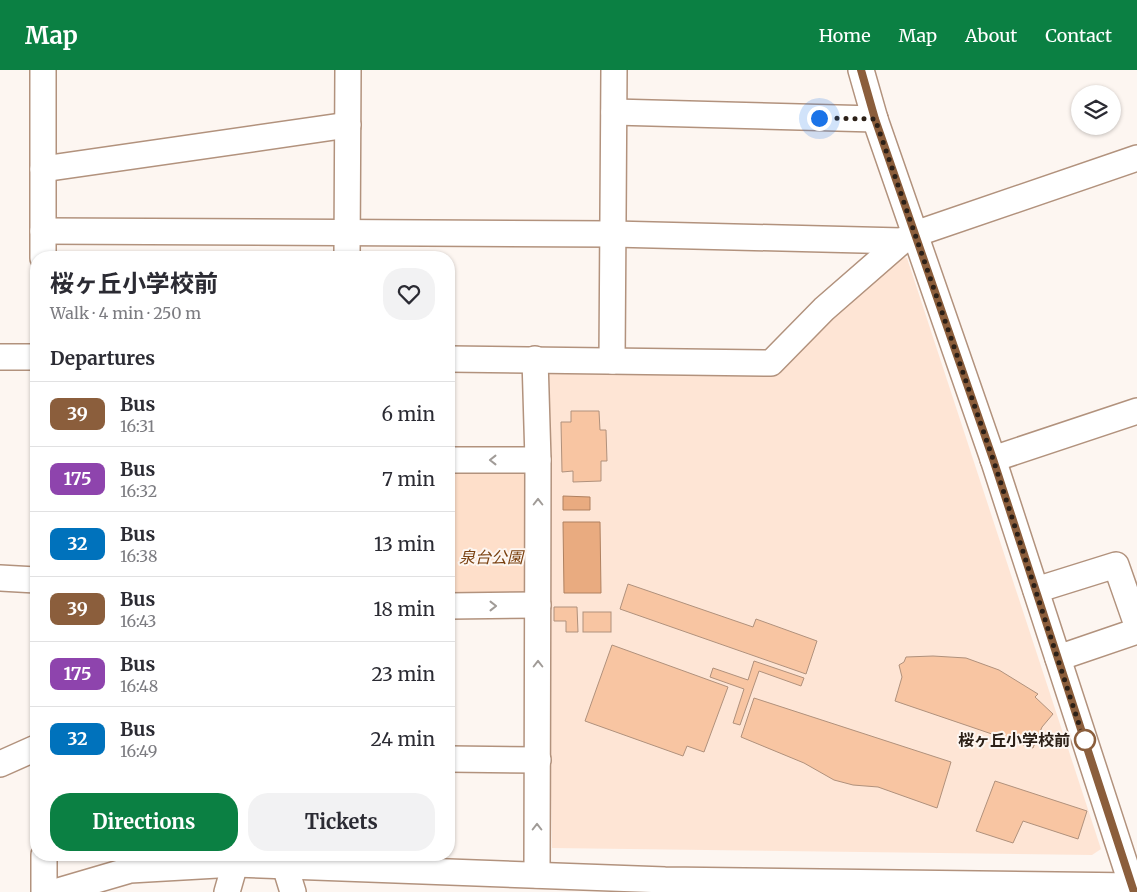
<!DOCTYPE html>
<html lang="en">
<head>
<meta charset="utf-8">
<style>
  body { margin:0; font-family:Merriweather,"Noto Sans JP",serif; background:#f2f2f3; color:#2b2b33; height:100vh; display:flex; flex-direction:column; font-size:19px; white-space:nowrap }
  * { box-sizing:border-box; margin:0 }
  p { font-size:16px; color:#7c7c81 }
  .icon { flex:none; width:28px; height:28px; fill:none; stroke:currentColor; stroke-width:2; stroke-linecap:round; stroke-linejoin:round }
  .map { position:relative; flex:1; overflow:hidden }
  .side { position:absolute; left:30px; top:181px; width:425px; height:610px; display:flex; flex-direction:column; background:#fff; border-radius:20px; box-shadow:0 1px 4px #0004 }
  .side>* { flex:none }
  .badge { padding:0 10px; border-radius:8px; font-size:18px; line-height:32px }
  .controls { position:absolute; left:1071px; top:15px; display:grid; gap:10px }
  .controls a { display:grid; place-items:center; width:50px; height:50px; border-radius:50%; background:#fff; box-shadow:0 1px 4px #0004; font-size:25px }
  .you { position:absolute; width:25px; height:25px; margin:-12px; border:4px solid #fff; border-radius:50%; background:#1a73e8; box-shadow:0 0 0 8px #1a73e833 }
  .map>.badge { position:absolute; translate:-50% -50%; box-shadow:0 0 0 2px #fff }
  h2 { padding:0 20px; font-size:19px; line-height:45px }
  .round { display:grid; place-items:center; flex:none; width:52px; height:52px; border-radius:20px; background:#f2f2f3 }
  .headline { display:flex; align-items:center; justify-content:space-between; height:85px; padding:0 20px }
  h1 { font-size:24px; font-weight:700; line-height:38px }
  .action { display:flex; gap:10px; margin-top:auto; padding:10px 20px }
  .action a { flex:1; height:58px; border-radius:20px; background:#0b8043; color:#fff; font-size:20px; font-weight:700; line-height:58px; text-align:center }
  .action a+a { background:#f2f2f3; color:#2b2b33 }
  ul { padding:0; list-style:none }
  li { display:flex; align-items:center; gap:15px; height:65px; padding:0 20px; border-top:1px solid #e1e1e2 }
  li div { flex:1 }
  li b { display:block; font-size:19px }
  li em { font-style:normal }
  li .badge { min-width:55px; font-weight:700; text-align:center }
  header { display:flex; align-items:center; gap:30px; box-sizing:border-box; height:70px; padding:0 25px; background:#0b8043; color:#fff }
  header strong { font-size:24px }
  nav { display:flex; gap:28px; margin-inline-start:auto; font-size:18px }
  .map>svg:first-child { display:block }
</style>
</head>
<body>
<header>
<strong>Map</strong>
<nav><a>Home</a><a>Map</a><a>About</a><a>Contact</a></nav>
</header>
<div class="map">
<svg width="1137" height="822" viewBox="0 0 1137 822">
  <rect width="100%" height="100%" fill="#fdf6f1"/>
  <!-- built -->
  <polygon fill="#fee5d5" points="899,185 907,188 1101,779 1092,785 552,778 543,299 774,299"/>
  <!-- green -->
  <polygon fill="#fedfca" points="530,396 534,530 449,529 449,397"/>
  <!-- water -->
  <g fill="#e9ab80" stroke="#b08160">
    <polygon points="563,426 590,427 590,440 563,440"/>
    <polygon points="563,452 600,452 601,523 564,523"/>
  </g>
  <!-- building -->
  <g fill="#f8c5a2" stroke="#b0917c">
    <polygon points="571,341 599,341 600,360 606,360 607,391 601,391 601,411 573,412 573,401 562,402 561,352 571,352"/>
    <polygon points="628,514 753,557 756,549 817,571 806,604 620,539"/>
    <polygon points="554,537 577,537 578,562 566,562 566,551 554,551"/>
    <rect x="583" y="542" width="28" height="20"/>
    <polygon points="612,575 728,617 704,682 687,676 683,686 585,651"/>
    <polygon points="933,586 966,588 999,600 1038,624 1035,627 1053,644 1042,657 1033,678 895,631 902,607 899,595 904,592 906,587"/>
    <polygon points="754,591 804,608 801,616 759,601 740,655 733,653 744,619 710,607 713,598 748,610"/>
    <polygon points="754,628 951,692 937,738 878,717 853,715 834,710 804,693 741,667"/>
    <polygon points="995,711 1087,741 1078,769 1023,751 1013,773 976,761"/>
  </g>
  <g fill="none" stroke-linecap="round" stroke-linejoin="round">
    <!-- minor casing -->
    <g stroke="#b2927d" stroke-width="28">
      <g id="minor">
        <polyline points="43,0 43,188"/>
        <polyline points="861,0 875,49 993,389 1134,822"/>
        <polyline points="614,42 875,49"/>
        <polyline points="43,99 348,55"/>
        <polyline points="43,161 613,164 902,171"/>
        <polyline points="347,188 348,0"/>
        <polyline points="0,287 36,287"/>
        <polyline points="449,289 771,293 824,239 902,171 915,164 1137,88"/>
        <polyline points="535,289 538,390 537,805"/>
        <polyline points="612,291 614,0"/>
        <polyline points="993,389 1137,341"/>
        <polyline points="449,390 538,390"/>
        <polyline points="0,508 36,510"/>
        <polyline points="1036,520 1116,495 1137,555"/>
        <polyline points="449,536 538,535"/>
        <polyline points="1058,588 1137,561"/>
        <polyline points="449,689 538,690"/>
        <polyline points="0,694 36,678"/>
        <polyline points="44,785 44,822"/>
        <polyline points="285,796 293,822"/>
        <polyline points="55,822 130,800 235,794 665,810 1137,816"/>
        <polyline points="227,822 235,794"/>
      </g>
    </g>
    <!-- minor -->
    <use href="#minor" stroke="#fff" stroke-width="25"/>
  </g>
  <!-- one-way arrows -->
  <defs><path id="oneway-chevron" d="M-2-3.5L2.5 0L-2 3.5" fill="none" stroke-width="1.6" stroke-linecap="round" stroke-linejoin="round" transform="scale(1.25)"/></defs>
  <g stroke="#a09b97">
    <use href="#oneway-chevron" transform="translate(493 390) rotate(180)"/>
    <use href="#oneway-chevron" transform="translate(538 432) rotate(-90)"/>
    <use href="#oneway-chevron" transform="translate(493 536)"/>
    <use href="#oneway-chevron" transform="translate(538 594) rotate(-90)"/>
    <use href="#oneway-chevron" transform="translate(537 757) rotate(-90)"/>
  </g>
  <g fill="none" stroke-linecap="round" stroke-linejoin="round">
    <!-- line casing -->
    <g stroke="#fff" stroke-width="11">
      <polyline id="line" points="861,0 875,49 993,389 1134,822"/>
    </g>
    <!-- line -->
    <use href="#line" stroke="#8b5e3c" stroke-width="8"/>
    <!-- walk -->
    <polyline stroke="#2c2017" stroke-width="5" stroke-dasharray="0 9" points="819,48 875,49 993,389 1086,676 1085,670"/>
  </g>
  <!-- markers -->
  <circle fill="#fff" stroke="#8b5e3c" stroke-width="2.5" cx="1085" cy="670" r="10"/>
  <g text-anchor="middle" stroke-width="4" stroke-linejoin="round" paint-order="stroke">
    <!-- park labels -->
    <g font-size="16" font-style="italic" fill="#7a4110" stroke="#fdf6f1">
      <text x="491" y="493">泉台公園</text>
    </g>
    <!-- stop labels -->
    <g font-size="16" font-weight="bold" fill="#2c2017" stroke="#fdf6f1" text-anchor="end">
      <text x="1070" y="676">桜ヶ丘小学校前</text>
    </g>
  </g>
</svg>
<div class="controls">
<a><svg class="icon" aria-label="layers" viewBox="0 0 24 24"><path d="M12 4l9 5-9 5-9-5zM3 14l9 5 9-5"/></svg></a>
</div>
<div class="you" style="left:819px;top:48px"></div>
<section class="side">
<div class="headline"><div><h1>桜ヶ丘小学校前</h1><p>Walk · 4 min · 250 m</p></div><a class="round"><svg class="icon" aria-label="heart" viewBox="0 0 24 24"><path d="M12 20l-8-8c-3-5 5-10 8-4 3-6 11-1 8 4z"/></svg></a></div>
<h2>Departures</h2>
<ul>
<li><span class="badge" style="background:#8b5e3c;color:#fff">39</span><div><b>Bus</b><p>16:31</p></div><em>6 min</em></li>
<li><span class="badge" style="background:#8e44ad;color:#fff">175</span><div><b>Bus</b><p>16:32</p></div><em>7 min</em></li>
<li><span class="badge" style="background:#0072bc;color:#fff">32</span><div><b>Bus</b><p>16:38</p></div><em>13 min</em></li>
<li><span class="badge" style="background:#8b5e3c;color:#fff">39</span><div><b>Bus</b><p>16:43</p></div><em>18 min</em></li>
<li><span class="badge" style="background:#8e44ad;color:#fff">175</span><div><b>Bus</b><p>16:48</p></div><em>23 min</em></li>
<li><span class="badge" style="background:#0072bc;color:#fff">32</span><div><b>Bus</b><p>16:49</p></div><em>24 min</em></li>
</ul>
<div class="action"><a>Directions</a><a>Tickets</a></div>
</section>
</div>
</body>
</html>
